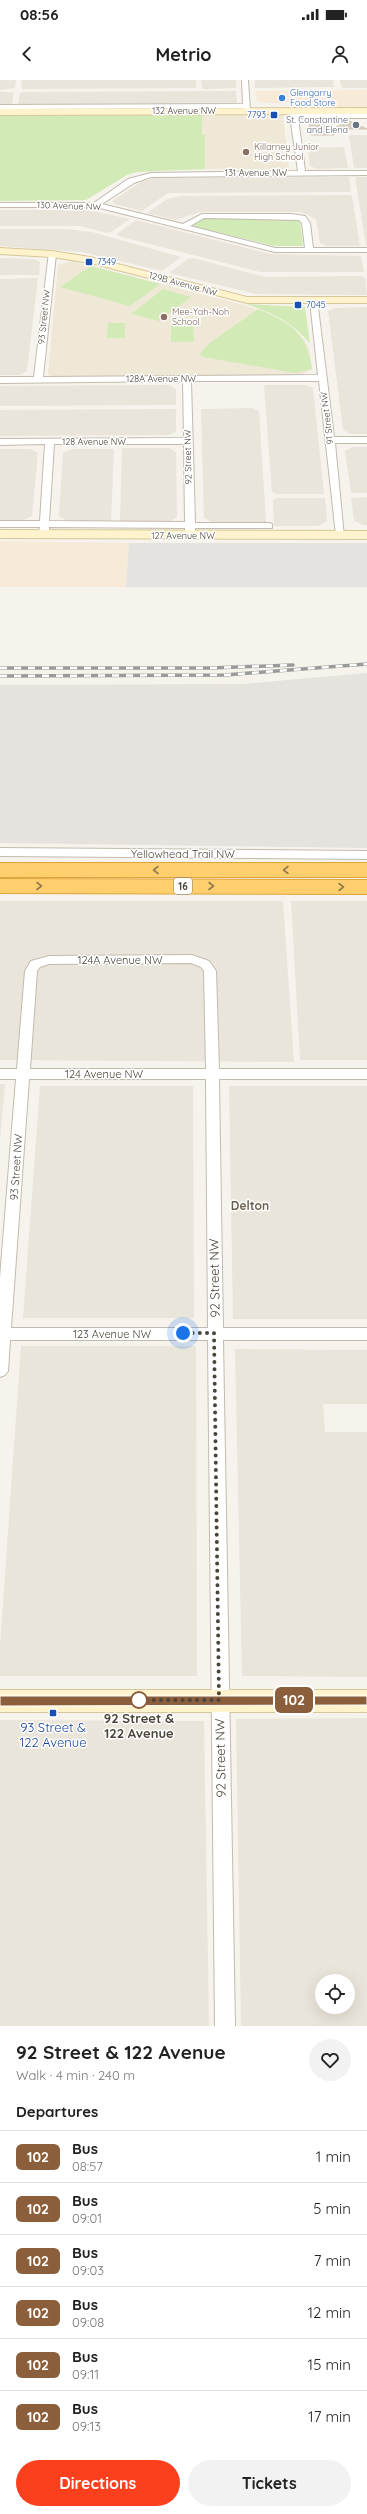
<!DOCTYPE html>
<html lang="en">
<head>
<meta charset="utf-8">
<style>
  body { margin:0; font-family:Quicksand,sans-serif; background:#f2f2f2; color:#222; height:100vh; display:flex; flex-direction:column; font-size:15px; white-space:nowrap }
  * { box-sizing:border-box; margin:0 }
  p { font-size:13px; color:#767676 }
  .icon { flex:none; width:22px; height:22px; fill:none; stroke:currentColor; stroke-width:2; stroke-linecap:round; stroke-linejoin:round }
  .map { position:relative; height:1946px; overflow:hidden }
  .side { display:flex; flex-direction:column; background:#fff; flex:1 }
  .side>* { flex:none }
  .badge { padding:0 8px; border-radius:6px; font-size:14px; line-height:26px }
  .controls { position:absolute; left:315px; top:1894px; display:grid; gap:8px }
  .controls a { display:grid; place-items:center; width:40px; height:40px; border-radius:50%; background:#fff; box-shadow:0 4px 16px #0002; font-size:20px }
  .you { position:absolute; width:20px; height:20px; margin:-10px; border:3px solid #fff; border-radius:50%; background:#1a73e8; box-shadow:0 0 0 6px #1a73e833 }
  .map>.badge { position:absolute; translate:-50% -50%; box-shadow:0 0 0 2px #fff }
  h2 { padding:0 16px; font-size:15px; line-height:36px }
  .round { display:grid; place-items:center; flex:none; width:42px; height:42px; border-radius:21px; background:#f2f2f2 }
  .overview { display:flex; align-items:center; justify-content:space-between; height:68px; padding:0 16px }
  h1 { font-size:19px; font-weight:700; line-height:30px }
  .button { display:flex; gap:8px; margin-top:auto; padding:8px 16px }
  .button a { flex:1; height:46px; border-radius:24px; background:#fc3f1d; color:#fff; font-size:16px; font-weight:700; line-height:46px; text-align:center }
  .button a+a { background:#f2f2f2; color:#222 }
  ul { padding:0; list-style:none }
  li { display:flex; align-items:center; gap:12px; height:52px; padding:0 16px; border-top:1px solid #e0e0e0 }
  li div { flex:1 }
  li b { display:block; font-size:15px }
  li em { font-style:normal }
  li .badge { min-width:44px; font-weight:700; text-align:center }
  .status { display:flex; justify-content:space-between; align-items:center; height:28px; padding:0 20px; background:#fff; direction:ltr }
  .status svg { height:11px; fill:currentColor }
  header { display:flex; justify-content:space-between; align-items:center; height:52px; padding:0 16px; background:#fff; font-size:18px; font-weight:700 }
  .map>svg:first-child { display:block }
</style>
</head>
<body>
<div class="status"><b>08:56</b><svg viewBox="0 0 49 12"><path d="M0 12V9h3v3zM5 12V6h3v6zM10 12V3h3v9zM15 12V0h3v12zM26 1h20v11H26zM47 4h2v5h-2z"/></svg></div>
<header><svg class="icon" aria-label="back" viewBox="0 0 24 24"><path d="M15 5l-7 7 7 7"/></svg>Metrio<svg class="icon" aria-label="person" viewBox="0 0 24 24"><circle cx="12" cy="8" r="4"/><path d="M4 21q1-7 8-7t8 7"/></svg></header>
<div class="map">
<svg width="367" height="1946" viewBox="0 0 367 1946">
  <rect width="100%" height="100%" fill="#f6f3ec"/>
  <!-- residential -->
  <g fill="#eae5da" fill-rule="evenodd">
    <polygon points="0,0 16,0 15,8 0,10"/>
    <polygon points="22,0 196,0 196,8 23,9 21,8"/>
    <polygon points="201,0 236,0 236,8 204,9 202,8"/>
    <polygon points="255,0 333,0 334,7 255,8"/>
    <polygon points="340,0 367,0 367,8 344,8 341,7"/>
    <polygon points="236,11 237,22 231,24 18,25 20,13 23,12"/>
    <polygon points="0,12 14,12 12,25 0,25"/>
    <polygon points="351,55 367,55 367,88 354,88 349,56"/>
    <polygon points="344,67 348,88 317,89 310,86 308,68"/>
    <polygon points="349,97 351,111 348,112 168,113 142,131 114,124 112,121 141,102 154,98"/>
    <polygon points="355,97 367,97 367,166 366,166"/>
    <polygon points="349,115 352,116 360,166 327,166 320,163 316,139 301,132 201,132 175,140 147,133 167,119 181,116"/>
    <polygon points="0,130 88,130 130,139 111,152 107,153 80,146 0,146"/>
    <polygon points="136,140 270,174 361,176 364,192 260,192 118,156 117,154"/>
    <polygon points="0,149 65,149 92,152 181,177 162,191 82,172 0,166"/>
    <polygon points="0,178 34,179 40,182 39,195 0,195"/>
    <polygon points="193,178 265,197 361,196 365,198 367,215 256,214 169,193 188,179"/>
    <polygon points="38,198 27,291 20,295 0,295 0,199"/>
    <polygon points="367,227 367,354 351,354 343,350 328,231 335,228"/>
    <polygon points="169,305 176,309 176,325 0,326 0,306"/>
    <polygon points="264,305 305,305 313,308 324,414 276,414 272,412"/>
    <polygon points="253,328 259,331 266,442 212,442 204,438 201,329"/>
    <polygon points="176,329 176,352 169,355 0,356 0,330"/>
    <polygon points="353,367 367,367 367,413 351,413 345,371"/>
    <polygon points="122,368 169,368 176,372 177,437 169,442 120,441"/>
    <polygon points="0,369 30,369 38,373 32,436 23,440 0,440"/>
    <polygon points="72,369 114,369 111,441 67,441 59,436 63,373"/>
    <polygon points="367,417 367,445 363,445 354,441 351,418"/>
    <polygon points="277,418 325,418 327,441 319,446 274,446 273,420"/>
    <polygon points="0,821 283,821 294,982 0,980"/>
    <polygon points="291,821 367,821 367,980 300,980"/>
    <polygon points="0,1004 5,1004 0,1060"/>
    <polygon points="40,1006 193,1006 194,1238 23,1238"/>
    <polygon points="229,1006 367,1006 367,1239 233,1239"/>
    <polygon points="21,1266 196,1266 197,1596 0,1596 0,1566"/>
    <polygon points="235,1269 367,1270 367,1324 323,1324 325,1352 367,1352 367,1597 242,1596"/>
    <path d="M 367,1638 L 367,1946 L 241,1946 L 236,1639 ZM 322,1901 L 348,1901 L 348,1927 L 322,1927 Z"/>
    <polygon points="0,1640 204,1641 209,1946 0,1946"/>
  </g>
  <!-- commercial -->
  <g fill="#f7ead8">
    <polygon points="367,10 367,27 337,27 336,23 263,23 257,21 256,11"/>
    <polygon points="0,461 129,463 126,507 0,507"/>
  </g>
  <!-- industrial -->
  <polygon fill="#e6e2dd" points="367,593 367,768 0,763 0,605 243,604"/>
  <!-- education -->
  <g fill="#efe8d6">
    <polygon points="202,35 283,35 289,89 205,89 205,55 202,55"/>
    <polygon points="73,181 247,226 271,235 289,245 305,261 309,268 312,289 301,295 52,297 48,294 58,185"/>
  </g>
  <!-- green -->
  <g fill="#d2eab5">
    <polygon points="202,35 202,55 205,55 205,89 137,92 127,95 86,120 0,121 0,36"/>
    <polygon points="204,138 295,139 300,142 303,166 274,166 192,146"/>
    <polygon points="91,186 160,204 130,226 60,207"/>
    <polygon points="163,209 191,217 159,241 131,234"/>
    <path d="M 246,224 L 305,227 L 310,264 C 293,242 272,233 246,224 Z"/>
    <path d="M 258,229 C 291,243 306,251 312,289 L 295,293 L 203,277 L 200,274 L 207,265 Z"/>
    <polygon points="171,240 193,240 194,262 171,262"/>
    <polygon points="108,243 125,243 125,258 107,258"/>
  </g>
  <!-- parking -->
  <polygon fill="#e5e3e0" points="129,463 367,463 367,507 126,507"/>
  <!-- building -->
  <polygon fill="#d8cfc1" stroke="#d3c7b4" points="347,40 367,49 333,49 334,55 311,55 309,43 332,43 333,49"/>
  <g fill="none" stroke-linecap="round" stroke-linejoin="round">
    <!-- street casing -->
    <g stroke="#c2bbae" stroke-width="2">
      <g id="street">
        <polygon points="242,0 248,0 250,31 247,33 243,28 0,29 0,25 243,24"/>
        <path d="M 291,30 L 295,30 L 297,34 L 367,34 L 367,38 L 298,38 L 305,91 L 367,91 L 367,95 L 151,97 L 134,103 L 102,124 L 183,144 L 202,134 L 291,134 L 305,136 L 310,143 L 313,168 L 367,168 L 367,172 L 275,172 L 96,127 L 0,127 L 0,123 L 94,123 L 128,99 L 151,93 L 298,91 L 290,36 ZM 204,138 L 299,140 L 302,143 L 305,168 L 275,168 L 190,146 Z"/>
        <path d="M 49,172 L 56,174 L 43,297 L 318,295 L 310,221 L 317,219 L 334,357 L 367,357 L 367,363 L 335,363 L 344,457 L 341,458 L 336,455 L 319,301 L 191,301 L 195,443 L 269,443 L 272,444 L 272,448 L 195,448 L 195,454 L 190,457 L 185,454 L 185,448 L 49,447 L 49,452 L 44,455 L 39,452 L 40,447 L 0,447 L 0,441 L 40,441 L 45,364 L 0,365 L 0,359 L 184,358 L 183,301 L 0,303 L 0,297 L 34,297 ZM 54,364 L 184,364 L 185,442 L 49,441 Z"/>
        <polygon points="0,768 367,771 367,779 0,776"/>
        <path d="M 192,875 L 209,881 L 216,891 L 219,989 L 367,989 L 367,999 L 219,999 L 219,1002 L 223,1248 L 367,1248 L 367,1260 L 223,1260 L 235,1946 L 215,1946 L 208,1260 L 10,1260 L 8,1291 L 5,1295 L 0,1297 L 0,1198 L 16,999 L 0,999 L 0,989 L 17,989 L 25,891 L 31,881 L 49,876 ZM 191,883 L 201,887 L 204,891 L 206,989 L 30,989 L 37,891 L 40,887 L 49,884 ZM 29,999 L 206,999 L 208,1248 L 11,1248 Z"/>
      </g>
    </g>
    <!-- secondary casing -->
    <g stroke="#d6c79b" stroke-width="2">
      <g id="secondary">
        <polygon points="367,28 367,34 0,35 0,29"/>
        <polygon points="0,168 52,171 90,177 247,217 367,217 367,223 247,223 90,183 52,177 0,174"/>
        <polygon points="0,450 367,451 367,459 0,458"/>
        <rect x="0" y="1610" width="367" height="22"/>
      </g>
    </g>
    <!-- highway casing -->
    <g stroke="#e0a43c" stroke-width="2">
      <g id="highway">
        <rect x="0" y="783" width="367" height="14"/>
        <polygon points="0,799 367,800 367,814 0,813"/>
      </g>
    </g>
    <!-- street -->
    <use href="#street" fill="#fff" fill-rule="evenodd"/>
    <!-- secondary -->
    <use href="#secondary" fill="#fff3cd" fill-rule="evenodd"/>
    <!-- highway -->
    <use href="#highway" fill="#ffcf6e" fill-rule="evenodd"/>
    <!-- rail casing -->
    <g stroke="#9a9a9a" stroke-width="3.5">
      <g id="rail">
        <polyline points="0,588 211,588 293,585"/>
        <polyline points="0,596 225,595 367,584"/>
      </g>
    </g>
    <!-- rail -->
    <use href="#rail" stroke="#fff" stroke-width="2.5" stroke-dasharray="7" stroke-linecap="butt"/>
  </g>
  <!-- one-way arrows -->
  <defs><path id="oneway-chevron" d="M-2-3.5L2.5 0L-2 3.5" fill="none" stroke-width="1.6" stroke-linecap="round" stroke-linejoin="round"/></defs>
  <g stroke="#937c4e">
    <use href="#oneway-chevron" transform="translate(156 790) rotate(180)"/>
    <use href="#oneway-chevron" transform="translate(286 790) rotate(180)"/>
    <use href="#oneway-chevron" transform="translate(39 806)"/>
    <use href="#oneway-chevron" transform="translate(211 806)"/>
    <use href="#oneway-chevron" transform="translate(341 807)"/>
  </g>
  <!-- line -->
  <polygon fill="#8b5e3c" stroke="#fff" points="0,1616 367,1616 367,1625 0,1626"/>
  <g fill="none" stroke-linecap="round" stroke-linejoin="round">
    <!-- walk -->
    <polyline stroke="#4b4439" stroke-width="4" stroke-dasharray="0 7.2" points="139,1620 132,1620 219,1620 214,1253 183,1253"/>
  </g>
  <!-- markers -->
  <circle fill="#3f7fe0" stroke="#fff" stroke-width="1.5" cx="282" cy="18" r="4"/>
  <g fill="#1a4fb4" stroke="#fff" stroke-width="1.5">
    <rect x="270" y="31" width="8" height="8" rx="2"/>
    <rect x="85" y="178" width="8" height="8" rx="2"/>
    <rect x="294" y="221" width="8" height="8" rx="2"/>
    <rect x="49" y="1629" width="8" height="8" rx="2"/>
  </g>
  <circle fill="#6b7280" stroke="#fff" stroke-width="1.5" cx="356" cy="45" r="4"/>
  <g fill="#8d6e63" stroke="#fff" stroke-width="1.5">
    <circle cx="246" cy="72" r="4"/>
    <circle cx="164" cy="237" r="4"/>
  </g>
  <circle fill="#fff" stroke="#8b5e3c" stroke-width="2" cx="139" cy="1620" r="8"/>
  <g text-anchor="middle" stroke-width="3" stroke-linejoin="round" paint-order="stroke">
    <!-- far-shop labels -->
    <g font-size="9" fill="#366cbe" stroke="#fff" text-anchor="start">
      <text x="290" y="16">Glengarry<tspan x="290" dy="10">Food Store</tspan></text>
    </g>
    <!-- far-street labels -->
    <g font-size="9" fill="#4b4439" stroke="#fff">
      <text x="184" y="34">132 Avenue NW</text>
      <text x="256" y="96">131 Avenue NW</text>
      <text transform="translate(69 126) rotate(2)" y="3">130 Avenue NW</text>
      <text transform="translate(183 204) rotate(15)" y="3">129B Avenue NW</text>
      <text transform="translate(44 237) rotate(-84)" y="3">93 Street NW</text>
      <text x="161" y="302">128A Avenue NW</text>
      <text transform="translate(327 338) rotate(-97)" y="3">91 Street NW</text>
      <text x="94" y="365">128 Avenue NW</text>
      <text transform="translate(188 377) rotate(-91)" y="3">92 Street NW</text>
      <text x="183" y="459">127 Avenue NW</text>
    </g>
    <!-- far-transit labels -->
    <g font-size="9" fill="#164399" stroke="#fff" text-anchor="start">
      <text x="266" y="38" text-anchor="end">7793</text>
      <text x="97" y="185">7349</text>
      <text x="306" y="228">7045</text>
    </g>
    <!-- far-worship labels -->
    <g font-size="9" fill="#5b616d" stroke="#fff" text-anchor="end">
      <text x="348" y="43">St. Constantine<tspan x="348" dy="10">and Elena</tspan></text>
    </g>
    <!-- far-education labels -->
    <g font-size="9" fill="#785e54" stroke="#fff" text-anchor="start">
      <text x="254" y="70">Killarney Junior<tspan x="254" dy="10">High School</tspan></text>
      <text x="172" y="235">Mee-Yah-Noh<tspan x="172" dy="10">School</tspan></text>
    </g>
    <!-- shield labels -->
    <rect fill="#fff" stroke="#817c74" stroke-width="1" x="174" y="798" width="18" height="16" rx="3"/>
    <g font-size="10" font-weight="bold" fill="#4b4439">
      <text x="183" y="810">16</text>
    </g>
    <!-- street labels -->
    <g font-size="11" fill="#4b4439" stroke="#fff">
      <text x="183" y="778">Yellowhead Trail NW</text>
      <text x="120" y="884">124A Avenue NW</text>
      <text x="104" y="998">124 Avenue NW</text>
      <text transform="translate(16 1087) rotate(-86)" y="4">93 Street NW</text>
      <text x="112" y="1258">123 Avenue NW</text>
    </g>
    <!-- neighbourhood labels -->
    <g font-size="12" font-weight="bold" fill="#6e6250" stroke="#fff">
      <text x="250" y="1130">Delton</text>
    </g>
    <!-- near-street labels -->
    <g font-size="13" fill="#4b4439" stroke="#fff">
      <text transform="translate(214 1198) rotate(-91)" y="5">92 Street NW</text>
      <text transform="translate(220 1678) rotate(-91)" y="5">92 Street NW</text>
    </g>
    <!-- near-stop labels -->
    <g font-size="13" font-weight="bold" fill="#4b4439" stroke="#fff">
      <text x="139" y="1643">92 Street &amp;<tspan x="139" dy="15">122 Avenue</tspan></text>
    </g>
    <!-- near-transit labels -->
    <g font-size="13" fill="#164399" stroke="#fff">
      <text x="53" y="1652">93 Street &amp;<tspan x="53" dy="15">122 Avenue</tspan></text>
    </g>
  </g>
</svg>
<div class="controls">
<a><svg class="icon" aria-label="locate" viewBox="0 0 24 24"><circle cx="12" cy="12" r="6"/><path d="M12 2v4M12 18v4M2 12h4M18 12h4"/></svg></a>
</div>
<div class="you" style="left:183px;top:1253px"></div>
<b class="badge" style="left:294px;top:1620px;background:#8b5e3c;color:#fff">102</b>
</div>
<section class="side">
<div class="overview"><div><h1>92 Street &amp; 122 Avenue</h1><p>Walk · 4 min · 240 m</p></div><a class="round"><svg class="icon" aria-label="heart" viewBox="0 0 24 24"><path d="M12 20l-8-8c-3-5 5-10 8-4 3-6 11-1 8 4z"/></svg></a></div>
<h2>Departures</h2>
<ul>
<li><span class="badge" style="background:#8b5e3c;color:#fff">102</span><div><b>Bus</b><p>08:57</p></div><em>1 min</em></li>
<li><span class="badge" style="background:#8b5e3c;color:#fff">102</span><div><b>Bus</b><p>09:01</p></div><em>5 min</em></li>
<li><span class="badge" style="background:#8b5e3c;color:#fff">102</span><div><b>Bus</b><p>09:03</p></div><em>7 min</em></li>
<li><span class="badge" style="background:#8b5e3c;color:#fff">102</span><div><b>Bus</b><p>09:08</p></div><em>12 min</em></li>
<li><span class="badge" style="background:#8b5e3c;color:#fff">102</span><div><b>Bus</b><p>09:11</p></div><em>15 min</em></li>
<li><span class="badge" style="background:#8b5e3c;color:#fff">102</span><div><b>Bus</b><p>09:13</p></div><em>17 min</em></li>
</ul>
<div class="button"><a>Directions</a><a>Tickets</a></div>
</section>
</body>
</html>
